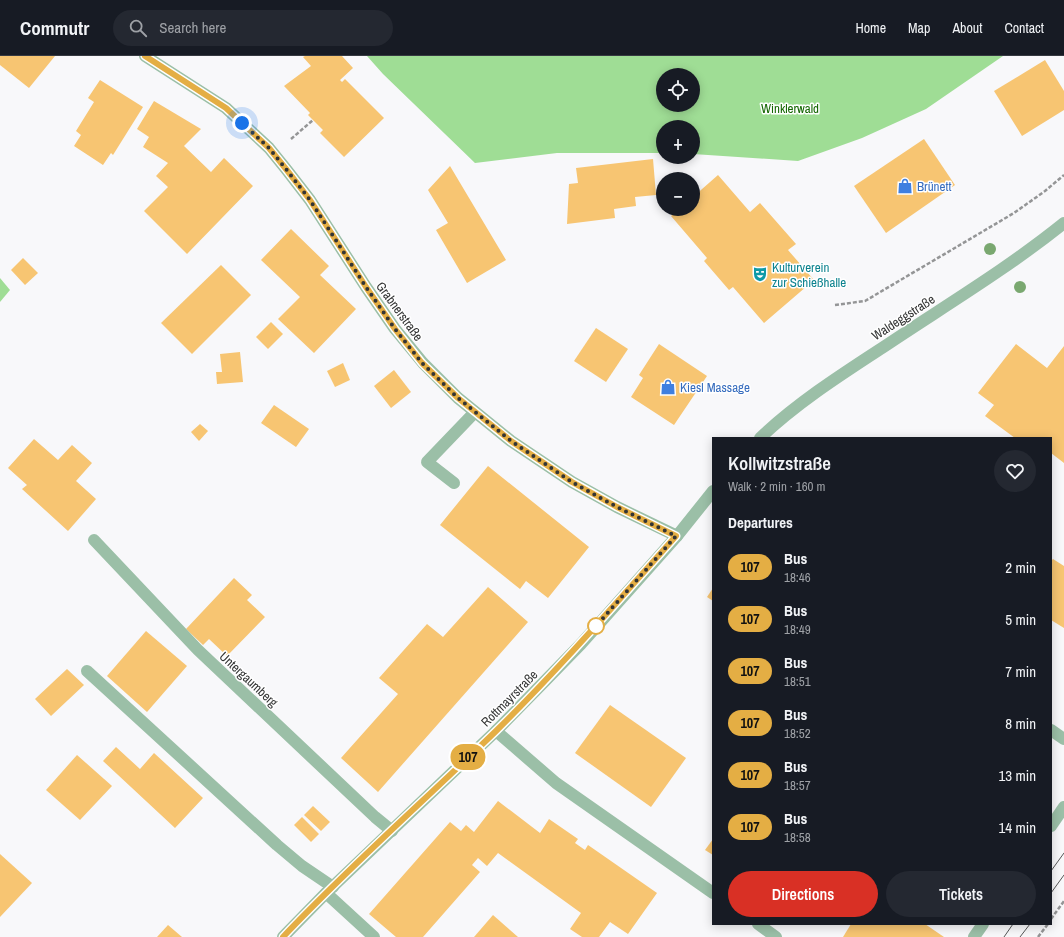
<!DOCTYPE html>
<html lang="en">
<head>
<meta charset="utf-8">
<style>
  body { margin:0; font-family:"Archivo Narrow",sans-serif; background:#242831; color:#f1f3f6; height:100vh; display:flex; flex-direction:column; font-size:15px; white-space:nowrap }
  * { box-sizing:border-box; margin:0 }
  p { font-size:13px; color:#9ea1a6 }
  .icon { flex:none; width:22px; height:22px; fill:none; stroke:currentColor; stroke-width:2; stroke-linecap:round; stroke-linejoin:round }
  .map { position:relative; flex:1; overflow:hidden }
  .details { position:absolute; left:712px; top:381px; width:340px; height:488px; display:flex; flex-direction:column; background:#171b24; border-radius:0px; box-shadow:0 2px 10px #0003 }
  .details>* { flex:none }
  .badge { padding:0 8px; border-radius:13px; font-size:14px; line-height:26px }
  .tools { position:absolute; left:656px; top:12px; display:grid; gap:8px }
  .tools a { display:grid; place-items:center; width:44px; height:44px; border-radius:50%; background:#171b24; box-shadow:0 2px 10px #0003; font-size:20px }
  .you { position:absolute; width:20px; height:20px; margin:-10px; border:3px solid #fff; border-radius:50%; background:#1a73e8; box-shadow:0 0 0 6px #1a73e833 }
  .map>.badge { position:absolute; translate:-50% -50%; box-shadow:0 0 0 2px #fff }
  h2 { padding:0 16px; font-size:15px; line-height:36px }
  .round { display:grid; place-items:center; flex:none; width:42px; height:42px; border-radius:21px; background:#242831 }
  .head { display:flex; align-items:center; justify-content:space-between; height:68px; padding:0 16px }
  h1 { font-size:19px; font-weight:600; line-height:30px }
  .action { display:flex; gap:8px; margin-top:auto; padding:8px 16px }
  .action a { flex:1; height:46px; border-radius:24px; background:#d93025; color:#fff; font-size:16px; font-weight:600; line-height:46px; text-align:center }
  .action a+a { background:#242831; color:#f1f3f6 }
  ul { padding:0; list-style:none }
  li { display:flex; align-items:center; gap:12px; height:52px; padding:0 16px }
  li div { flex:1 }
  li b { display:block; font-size:15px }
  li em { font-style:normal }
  li .badge { min-width:44px; font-weight:700; text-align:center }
  header { display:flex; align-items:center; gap:24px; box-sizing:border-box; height:56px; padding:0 20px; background:#171b24; border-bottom:1px solid #363941 }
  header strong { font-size:19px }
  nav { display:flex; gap:22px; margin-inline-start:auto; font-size:14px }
  .search { width:280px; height:36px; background:#242831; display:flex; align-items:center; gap:10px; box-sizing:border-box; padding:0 14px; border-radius:22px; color:#9ea1a6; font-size:15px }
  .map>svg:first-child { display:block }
</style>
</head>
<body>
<header>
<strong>Commutr</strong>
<div class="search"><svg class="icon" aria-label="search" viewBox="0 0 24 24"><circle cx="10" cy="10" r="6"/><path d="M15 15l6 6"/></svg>Search here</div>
<nav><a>Home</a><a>Map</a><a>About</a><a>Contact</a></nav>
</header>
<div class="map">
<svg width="1064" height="881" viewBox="0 0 1064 881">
  <rect width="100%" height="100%" fill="#f8f8fa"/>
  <!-- forest -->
  <g fill="#9fdd95" fill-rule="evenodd">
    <path d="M 367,0 L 1003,0 L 926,53 L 862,82 L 798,105 L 693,98 L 693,71 L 663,71 L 663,97 L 557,97 L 475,107 L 383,18 ZM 663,19 L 693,19 L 693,49 L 663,49 Z"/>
    <polygon points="0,222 10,234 0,246"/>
  </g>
  <!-- building -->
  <g fill="#f7c572">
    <polygon points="0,0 55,0 29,32 0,9"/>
    <polygon points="305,0 342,0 353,12 340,24 342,26 345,23 384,62 344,101 320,77 323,74 308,59 310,57 284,30 311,10 303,1"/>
    <polygon points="1045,4 1064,35 1064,54 1022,80 994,35"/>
    <polygon points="100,24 143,51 113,99 111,97 103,109 74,90 81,79 76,75 94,46 88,42"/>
    <polygon points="154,45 201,73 184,90 211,116 224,102 253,130 187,198 144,155 168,131 156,120 168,107 143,91 149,81 137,73"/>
    <polygon points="924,83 955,129 886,177 854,130"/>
    <polygon points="653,103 656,139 635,141 636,150 614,153 615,162 567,168 569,128 578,127 576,112"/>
    <polygon points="450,110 506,204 467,227 436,174 448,167 428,134"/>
    <polygon points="718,119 750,156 760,147 796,188 788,194 814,224 764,267 733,231 729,234 704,205 707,202 671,160 679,153 693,153 693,141"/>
    <polygon points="291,173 329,210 320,219 356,253 314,297 278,263 300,241 261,204"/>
    <polygon points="23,202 38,217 25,229 11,214"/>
    <polygon points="221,209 251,239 192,298 161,267"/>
    <polygon points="271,266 283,278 268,293 256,281"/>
    <polygon points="596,272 628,293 606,326 574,305"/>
    <polygon points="659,288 707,320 674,369 631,341 643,322 639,319"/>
    <polygon points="1016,288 1047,312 1064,290 1064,407 1051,397 1051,382 1015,382 985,360 994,349 978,337"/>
    <polygon points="240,296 243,326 217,328 216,316 222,316 220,298"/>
    <polygon points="343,307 350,324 335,331 327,315"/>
    <polygon points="394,314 411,336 391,352 374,330"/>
    <polygon points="274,349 309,373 296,391 261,367"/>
    <polygon points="200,368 208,375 199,385 191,376"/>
    <polygon points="34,383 58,404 72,389 92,407 76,425 96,443 68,475 22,433 27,429 8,412"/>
    <polygon points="488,410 589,491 548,542 526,525 520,533 440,469"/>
    <polygon points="1053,503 1064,510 1064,572 1051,564 1051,505"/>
    <polygon points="234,522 252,539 247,544 265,561 227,600 209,583 203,589 186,573"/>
    <polygon points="488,531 528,566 378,736 341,702 398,638 379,622 427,568 443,581"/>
    <polygon points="713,532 713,545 707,541"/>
    <polygon points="146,575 187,610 147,656 107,620"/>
    <polygon points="67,613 84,629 51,660 35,643"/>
    <polygon points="610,649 686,702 651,751 575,697"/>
    <polygon points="116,691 140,713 154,697 203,742 175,772 103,705"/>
    <polygon points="77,699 112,730 80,764 46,734"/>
    <polygon points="498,745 540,777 549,763 578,783 575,787 585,794 588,789 657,837 628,878 610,866 599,881 582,881 570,873 581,857 498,797 487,810 478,802 472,809 480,816 423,881 396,881 369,858 450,766 461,775 466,769 474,776"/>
    <polygon points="313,750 330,766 321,775 304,759"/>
    <polygon points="302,761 319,778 311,786 294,769"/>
    <polygon points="713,783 713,799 705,794"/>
    <polygon points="0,798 32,827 0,861"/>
    <polygon points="493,859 518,881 474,881"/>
    <polygon points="851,868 925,868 944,881 843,881"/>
    <polygon points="168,869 182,881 157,881"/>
  </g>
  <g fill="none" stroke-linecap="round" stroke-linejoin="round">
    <!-- path -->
    <g stroke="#949596" stroke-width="2.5" stroke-dasharray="4 2" stroke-linecap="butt">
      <polyline points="291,83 313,64"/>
      <polyline points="835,249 865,245 1014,157 1045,135 1064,119"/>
      <polyline points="1051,863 1064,845"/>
      <polyline points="1038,881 1048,868"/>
    </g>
    <!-- service -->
    <polyline stroke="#9bbfa7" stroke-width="12" points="454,427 427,406 475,356"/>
    <!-- minor -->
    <g stroke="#9bbfa7" stroke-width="12">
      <polyline points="145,0 226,52 269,92 286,113 310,144 366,231 395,273 423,307 458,342 511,385 572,426 617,451 677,480"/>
      <path d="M 760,382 C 797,347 839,320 882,292 C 943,251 1007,213 1064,167"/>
      <polyline points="94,484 198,594 375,761 392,775"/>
      <polyline points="87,615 277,789 302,810 333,831"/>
      <polyline points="1051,674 1064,683"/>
      <polyline points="496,675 556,727 713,837"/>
      <polyline points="1051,770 1064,751"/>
      <polyline points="326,837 374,881"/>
      <polyline points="758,868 776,881"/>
      <polyline points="283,881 326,837 496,675 543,627 581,588 677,480 713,435"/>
      <polyline points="974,881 983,868"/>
    </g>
    <!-- tram -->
    <g stroke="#565757" stroke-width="1">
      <polyline points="1051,815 1064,797"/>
      <polyline points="1051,837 1064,819"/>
      <polyline points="1004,881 1013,868"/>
      <polyline points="1020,881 1030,868"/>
    </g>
  </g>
  <!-- trees -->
  <g fill="#7aa870">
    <circle cx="990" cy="193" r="6"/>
    <circle cx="1020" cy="231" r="6"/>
  </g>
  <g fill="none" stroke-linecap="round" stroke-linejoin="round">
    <!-- line casing -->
    <g stroke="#fff" stroke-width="9">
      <path id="line" d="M 145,0 L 226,52 L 269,92 L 286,113 L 310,144 L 366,231 L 395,273 L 422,307 L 458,342 L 511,385 L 572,426 L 617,451 L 676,480 C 617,546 559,613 496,675 C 425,744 351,809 283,881"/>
    </g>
    <!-- line -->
    <use href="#line" stroke="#e4ae44" stroke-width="6"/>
    <!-- walk -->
    <polyline stroke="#333434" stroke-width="4" stroke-dasharray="0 7.2" points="242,67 269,92 286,113 310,144 366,231 395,273 422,307 458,342 511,385 572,426 617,451 676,480 596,570"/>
  </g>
  <!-- icons -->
  <defs>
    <g id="shop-bare" transform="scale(1.2)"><path d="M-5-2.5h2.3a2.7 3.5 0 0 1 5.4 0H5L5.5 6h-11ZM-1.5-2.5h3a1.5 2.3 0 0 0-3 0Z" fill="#3f7fe0" stroke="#fff" stroke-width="2.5" paint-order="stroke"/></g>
    <g id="theatre-bare" transform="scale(1.2)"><path d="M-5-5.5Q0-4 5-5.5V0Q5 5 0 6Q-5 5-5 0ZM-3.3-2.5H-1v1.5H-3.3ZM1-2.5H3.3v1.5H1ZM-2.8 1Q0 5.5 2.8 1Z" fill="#0f9aa8" stroke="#fff" stroke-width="2.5" paint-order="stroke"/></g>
  </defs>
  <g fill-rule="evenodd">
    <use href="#shop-bare" x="905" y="130"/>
    <use href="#theatre-bare" x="760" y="218"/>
    <use href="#shop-bare" x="668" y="331"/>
  </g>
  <!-- markers -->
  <circle fill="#fff" stroke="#e4ae44" stroke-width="2" cx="596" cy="570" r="8"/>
  <g text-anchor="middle" stroke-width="3" stroke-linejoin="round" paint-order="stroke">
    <!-- park labels -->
    <g font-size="13" fill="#136600" stroke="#fff">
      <text x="790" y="57">Winklerwald</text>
    </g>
    <!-- shop labels -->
    <g font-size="13" fill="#366cbe" stroke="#fff" text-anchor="start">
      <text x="917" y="135">Brünett</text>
      <text x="680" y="336">Kiesl Massage</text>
    </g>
    <!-- culture labels -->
    <g font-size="13" fill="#0d838f" stroke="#fff" text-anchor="start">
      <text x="772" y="216">Kulturverein<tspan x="772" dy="15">zur Schießhalle</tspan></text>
    </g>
    <!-- street labels -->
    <g font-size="13" fill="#333434" stroke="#fff">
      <text transform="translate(400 255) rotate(54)" y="5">Grabnerstraße</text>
      <text transform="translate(903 261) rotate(-33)" y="5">Waldeggstraße</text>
      <text transform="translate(249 623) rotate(43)" y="5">Untergaumberg</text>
      <text transform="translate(509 642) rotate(-45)" y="5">Rottmayrstraße</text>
    </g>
  </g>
</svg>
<div class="tools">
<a><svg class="icon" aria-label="locate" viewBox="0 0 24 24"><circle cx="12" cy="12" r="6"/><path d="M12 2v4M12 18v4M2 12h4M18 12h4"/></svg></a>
<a>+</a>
<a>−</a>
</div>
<div class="you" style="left:242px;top:67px"></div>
<b class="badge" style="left:468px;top:701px;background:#e4ae44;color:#111">107</b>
<section class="details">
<div class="head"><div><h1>Kollwitzstraße</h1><p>Walk · 2 min · 160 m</p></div><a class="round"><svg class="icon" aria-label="heart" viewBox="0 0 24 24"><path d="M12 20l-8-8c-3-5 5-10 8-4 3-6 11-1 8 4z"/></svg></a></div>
<h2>Departures</h2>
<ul>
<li><span class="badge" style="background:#e4ae44;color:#111">107</span><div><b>Bus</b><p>18:46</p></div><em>2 min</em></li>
<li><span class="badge" style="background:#e4ae44;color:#111">107</span><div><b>Bus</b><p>18:49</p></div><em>5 min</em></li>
<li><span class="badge" style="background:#e4ae44;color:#111">107</span><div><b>Bus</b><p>18:51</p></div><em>7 min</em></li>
<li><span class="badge" style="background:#e4ae44;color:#111">107</span><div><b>Bus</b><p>18:52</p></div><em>8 min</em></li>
<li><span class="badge" style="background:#e4ae44;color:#111">107</span><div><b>Bus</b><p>18:57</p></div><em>13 min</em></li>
<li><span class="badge" style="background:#e4ae44;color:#111">107</span><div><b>Bus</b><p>18:58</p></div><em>14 min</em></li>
</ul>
<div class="action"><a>Directions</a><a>Tickets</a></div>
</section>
</div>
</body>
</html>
